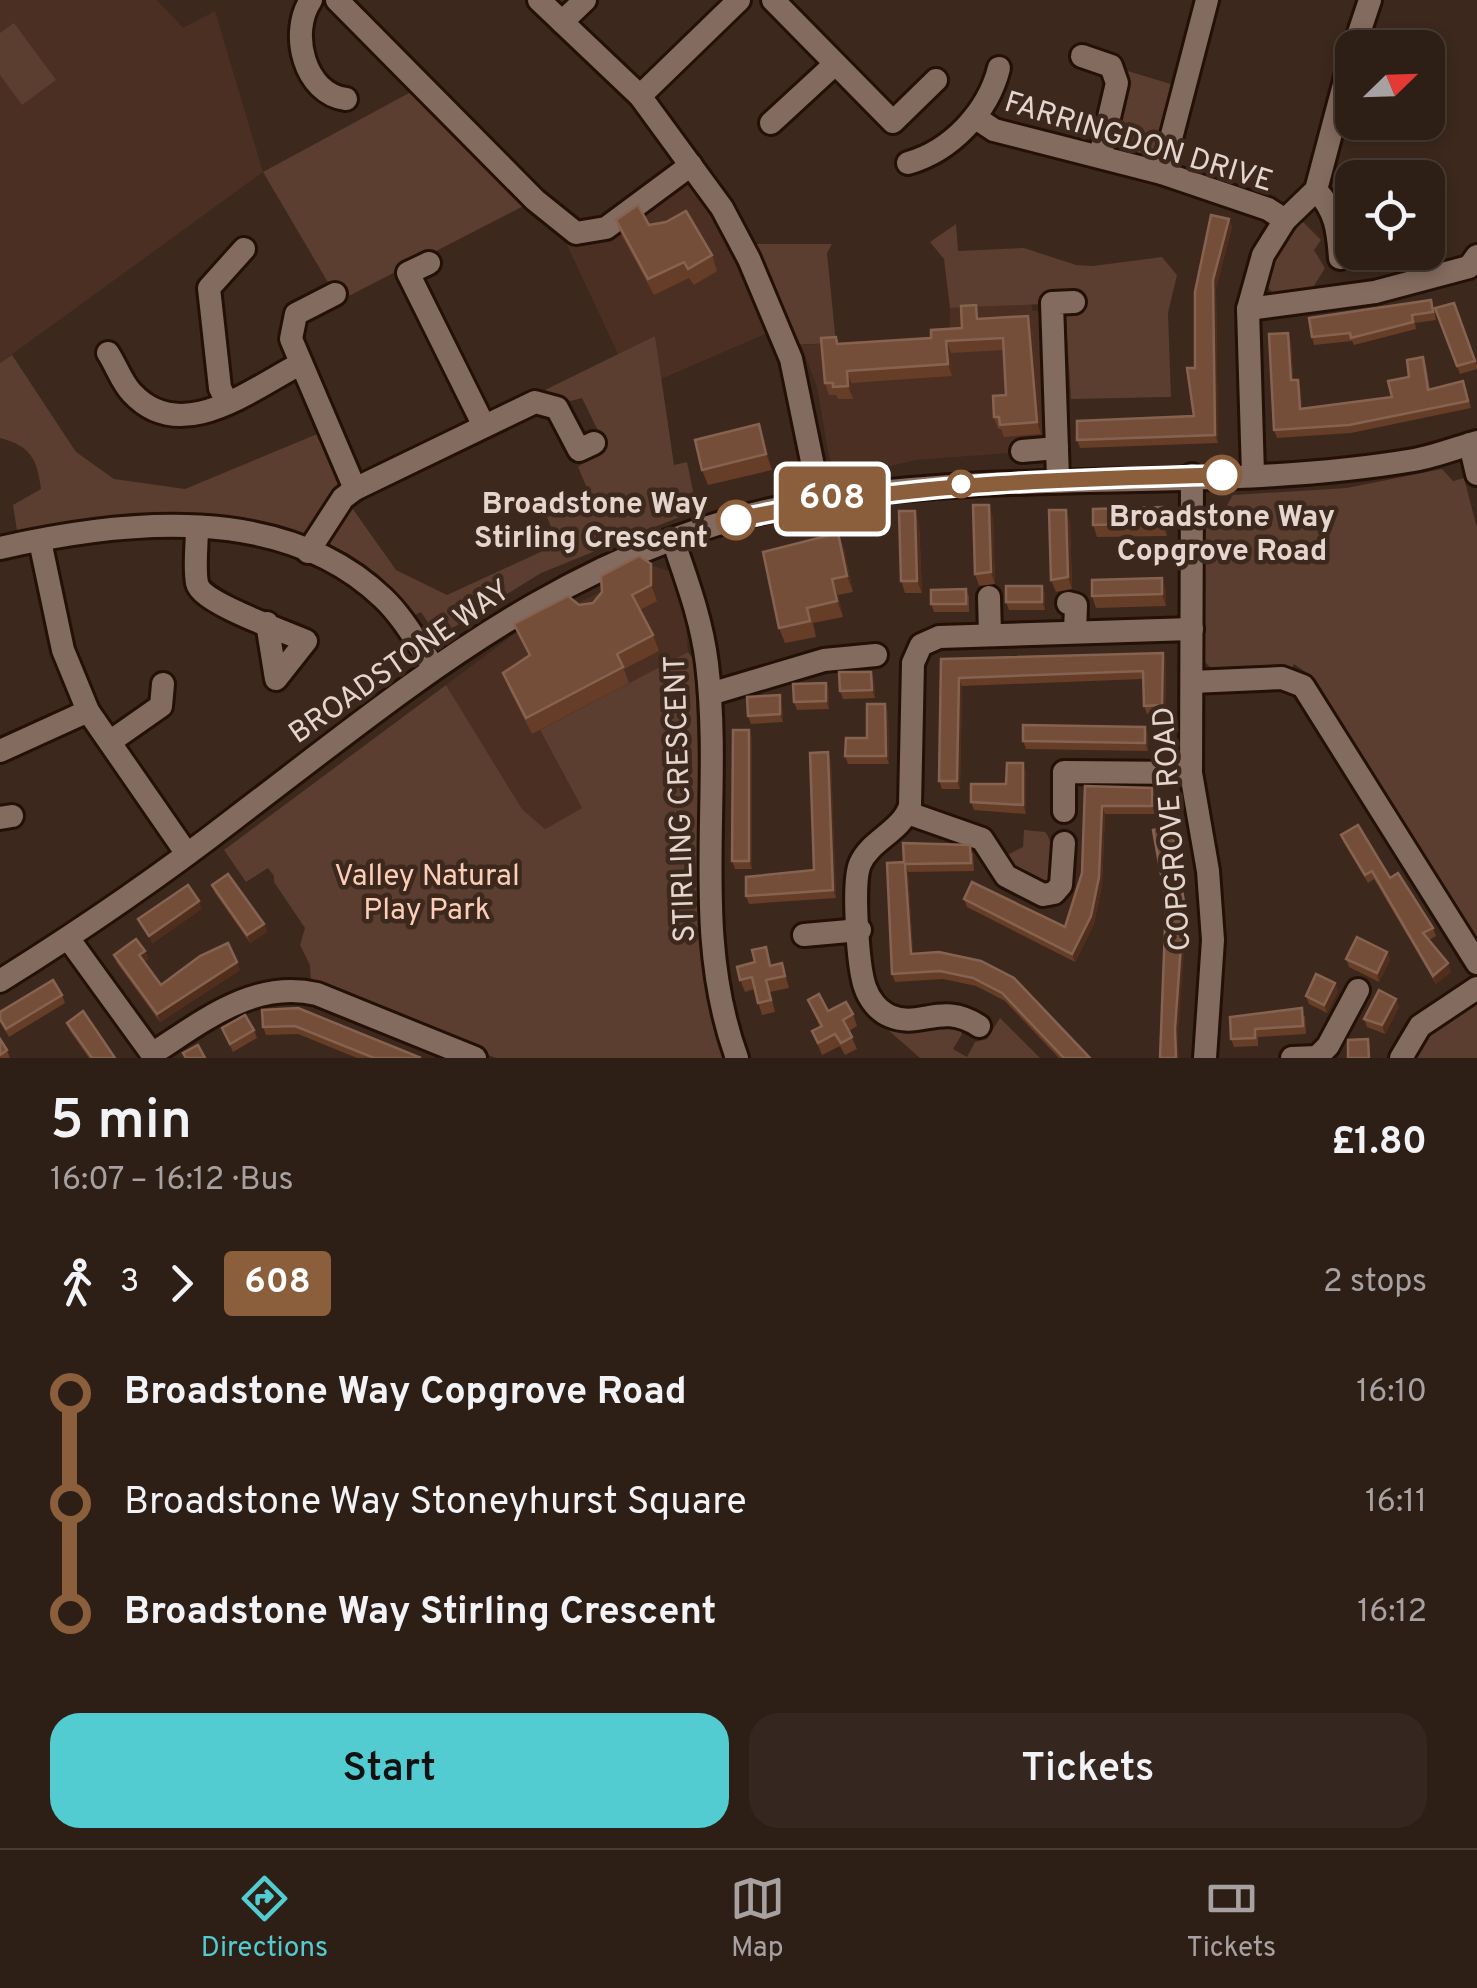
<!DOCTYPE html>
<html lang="en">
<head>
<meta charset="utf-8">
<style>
  body { margin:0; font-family:Overpass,sans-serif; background:#35271f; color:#f1f3f6; height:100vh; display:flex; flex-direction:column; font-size:38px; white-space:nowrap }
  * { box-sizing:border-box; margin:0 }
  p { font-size:32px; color:#a7a2a1 }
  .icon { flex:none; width:55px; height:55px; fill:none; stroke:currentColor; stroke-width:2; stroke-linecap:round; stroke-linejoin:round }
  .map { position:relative; height:1058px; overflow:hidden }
  .panel { display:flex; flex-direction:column; background:#2d1e16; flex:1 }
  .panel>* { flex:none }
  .badge { padding:0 20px; border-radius:8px; font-size:35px; line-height:65px }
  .needle { width:65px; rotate:67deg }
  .buttons { position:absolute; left:1335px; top:30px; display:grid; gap:20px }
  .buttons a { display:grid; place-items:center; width:110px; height:110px; border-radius:20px; background:#2d1e16; box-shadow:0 5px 15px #0003,0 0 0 2px #483c35; font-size:50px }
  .map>.badge { position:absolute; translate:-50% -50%; box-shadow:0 0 0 5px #fff }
  .legs { display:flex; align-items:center; gap:15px; height:110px; padding:0 50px; font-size:32px }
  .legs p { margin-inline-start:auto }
  .summary { display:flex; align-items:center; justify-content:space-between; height:170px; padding:0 50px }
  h1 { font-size:55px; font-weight:600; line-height:75px }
  .button { display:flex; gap:20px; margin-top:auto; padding:20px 50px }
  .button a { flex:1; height:115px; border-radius:30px; background:#52ccd0; color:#111; font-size:40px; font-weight:600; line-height:115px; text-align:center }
  .button a+a { background:#35271f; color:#f1f3f6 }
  ul { padding:0 50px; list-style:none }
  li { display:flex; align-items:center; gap:35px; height:110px; font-size:38px }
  li i { display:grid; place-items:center; width:15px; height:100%; margin:0 12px; background:currentColor }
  li i::after { content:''; width:25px; height:25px; margin:-12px; border:8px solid; border-radius:50%; background:#2d1e16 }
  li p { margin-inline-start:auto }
  li:first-child i { background:linear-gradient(#0000 50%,currentColor 0) }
  li:last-child i { background:linear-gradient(currentColor 50%,#0000 0) }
  .tabs { display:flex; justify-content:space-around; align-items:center; height:140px; border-top:2px solid #483c35; background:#2d1e16; font-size:28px; color:#a7a2a1 }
  .tabs a { display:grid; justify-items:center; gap:5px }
  .tabs .active { color:#52ccd0 }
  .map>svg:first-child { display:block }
</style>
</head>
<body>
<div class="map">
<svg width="1477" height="1058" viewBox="0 0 1477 1058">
  <rect width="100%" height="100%" fill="#3c281d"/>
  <!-- built -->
  <g fill="#4b2f22">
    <polygon points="0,0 157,0 183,28 215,11 263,172 0,363"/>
    <polygon points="691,165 779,328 661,379 655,337 618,354 553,215 576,232"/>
    <polygon points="1031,304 1033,311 1042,311 1052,458 1014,457 1008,453 916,460 856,474 835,467 829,457 817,387 801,345 950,335 950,308"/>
    <polygon points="653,566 669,571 674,583 686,619 688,652 540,730 582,808 545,829 522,809 446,685 513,635"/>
  </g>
  <!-- green -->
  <g fill="#5b3e2f">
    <polygon points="14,23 56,80 22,105 0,75 0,33"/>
    <polygon points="1111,66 1184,88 1162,173 1100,156"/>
    <polygon points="422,86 535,200 339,301 263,172"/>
    <polygon points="1302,221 1321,240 1314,250 1325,268 1312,289 1273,293 1264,283 1280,248"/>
    <polygon points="956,224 958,251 1024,248 1076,265 1093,266 1162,257 1177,275 1168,313 1171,397 1071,399 1065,303 950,308 944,259 930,242"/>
    <polygon points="741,244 832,244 827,253 836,343 786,345"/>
    <polygon points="655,336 674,465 687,462 697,510 541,573 438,637 421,612 415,615 381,579 329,548 326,541 350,505 396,570 447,595 558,544 547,517 590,495 578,467 606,447 582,398 571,401 543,391"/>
    <path d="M 12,355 L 76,452 L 114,479 L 185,489 L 327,430 L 355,489 L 308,552 L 170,525 L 19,544 L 13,505 L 41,489 C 37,459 31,446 0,438 L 0,363 Z"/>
    <polygon points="1442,469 1453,481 1464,478 1477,528 1477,937 1313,677 1294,664 1292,669 1212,669 1204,661 1205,517 1222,514 1233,495 1347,488"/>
    <polygon points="688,652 694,660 696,698 703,909 728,1058 496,1058 311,985 310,965 300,945 305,928 274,882 274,876 268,868 246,882 224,850 446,685 522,809 545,829 582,808 540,730"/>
    <path d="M 1024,830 L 1045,832 C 1057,848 1054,866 1051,886 L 1020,875 L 1003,857 L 1023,847 Z"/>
    <polygon points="1477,1003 1477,1058 1413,1058 1427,1035"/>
    <polygon points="1000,1018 1040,1058 920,1058 887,1029 889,1023 958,1021 962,1034 953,1049 967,1057 975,1042 987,1039"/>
  </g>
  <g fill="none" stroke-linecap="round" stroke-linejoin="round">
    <!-- minor casing -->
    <g stroke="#231007" stroke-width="28">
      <g id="minor">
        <path d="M 311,0 C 289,32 304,94 346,99"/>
        <polyline points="337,0 535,200 576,233 606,228 691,165"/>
        <polyline points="539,0 640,96 722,208 749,259 791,359 820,500"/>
        <polyline points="773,0 893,122 936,80"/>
        <polyline points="562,22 585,0"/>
        <polyline points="1354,48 1370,0"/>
        <polyline points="1082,56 1111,66 1117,83 1100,156"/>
        <polyline points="640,96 739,0"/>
        <polyline points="976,118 994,130 1162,173 1268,209 1285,220"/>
        <polyline points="771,123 835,64"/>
        <path d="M 908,163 C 951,151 988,112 999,68"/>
        <polyline points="1162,173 1207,0"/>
        <path d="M 1316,190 C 1336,211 1338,230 1340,258"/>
        <polyline points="429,263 408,273 484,426"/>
        <polyline points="335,294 296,314 291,339 355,489"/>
        <polyline points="1248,309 1375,292 1469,267 1477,256"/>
        <path d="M 108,353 C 116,365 122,383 132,393 C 181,446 250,390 300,364"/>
        <polyline points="227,402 220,388 209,288 244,249"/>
        <polyline points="1470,444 1477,474"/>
        <polyline points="1022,451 1057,448"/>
        <polyline points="1253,474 1248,309 1263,255 1285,220 1316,190 1352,54"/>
        <polyline points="1192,475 1191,773 1208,871 1213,940 1205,1058"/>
        <polyline points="1058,479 1052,303 1074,302"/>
        <path d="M 197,528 C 197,545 194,566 197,583 C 201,603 284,631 306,641 L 276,679 L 267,623"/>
        <path d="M 673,540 C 687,581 702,621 707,664 C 723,796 690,930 737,1058"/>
        <polyline points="40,541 63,650 88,711 187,854"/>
        <path d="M 0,548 C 122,520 283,502 383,598 C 403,617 417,643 433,666"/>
        <polyline points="308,552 343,498 355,489 535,402 557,408 579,450 594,443"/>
        <polyline points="989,597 990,635"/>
        <polyline points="1068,603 1076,605 1075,632"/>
        <polyline points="1192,682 1282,678 1303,686 1477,963"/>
        <polyline points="710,694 824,660 876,655"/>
        <polyline points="111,741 161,706 163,684"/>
        <polyline points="0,751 88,711"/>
        <polyline points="1064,811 1064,772 1191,773"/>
        <polyline points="908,813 982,839 1006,876 1043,895 1054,893 1061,885 1064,843"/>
        <polyline points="0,818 12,816"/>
        <polyline points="804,935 860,930"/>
        <polyline points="68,938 155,1058"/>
        <path d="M 0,981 C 80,931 159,877 234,819 C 421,677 580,539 821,500 C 1017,468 1218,493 1414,460 C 1435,456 1456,448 1477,442"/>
        <path d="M 979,1026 C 942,1001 920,1029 890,1016 C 878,1011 869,999 865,987 C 858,967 852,883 860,864 C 870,840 901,832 910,806 L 913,663 L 921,645 L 939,637 L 1192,629"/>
        <path d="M 152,1054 C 202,1022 254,979 317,994 L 475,1058"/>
        <polyline points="1292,1058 1317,1057 1328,1046 1358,990"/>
        <polyline points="1401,1058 1420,1026 1477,988"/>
      </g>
    </g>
    <!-- minor -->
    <use href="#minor" stroke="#846b5f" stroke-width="22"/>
  </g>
  <!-- wall -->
  <g fill="#663d27">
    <polygon points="1229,219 1232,227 1216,288 1218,443 1080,448 1077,440 1194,416 1195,368"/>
    <polygon points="616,220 649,225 712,255 717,271 694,285 689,278 654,295 622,236"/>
    <polygon points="1454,303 1477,365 1477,369 1460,374 1435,308"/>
    <polygon points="1434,308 1436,320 1415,323 1416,329 1354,345 1352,341 1314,345 1312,337"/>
    <polygon points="981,318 1032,328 1041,434 1004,437 1001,429 998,429 994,417 1006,395 1004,350 951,353 952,376 851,383 853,399 838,399 836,395 829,395 825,383 836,337 839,344 931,338 962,328"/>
    <polygon points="1291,341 1293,380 1298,380 1300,387 1302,408 1392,397 1409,377 1426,365 1430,389 1466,389 1471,408 1351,433 1277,438 1274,430"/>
    <polygon points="764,440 772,470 708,485 702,470"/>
    <polygon points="993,517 995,584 979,586 975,574"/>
    <polygon points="1167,519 1167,536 1097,537 1093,525"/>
    <polygon points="1070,522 1072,589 1056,592 1051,580"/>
    <polygon points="919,523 922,593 905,593 901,581"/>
    <polygon points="838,533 844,549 853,592 838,595 843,617 813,623 816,637 785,643 779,628"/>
    <polygon points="657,580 657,601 640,610 653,635 659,651 624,669 629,683 532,734 509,689 503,673 529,656 514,624 579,605 593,603"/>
    <polygon points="966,589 969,597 969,612 934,612 931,604"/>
    <polygon points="1166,590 1166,606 1096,608 1092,596"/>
    <polygon points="1045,594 1045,610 1009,610 1006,602"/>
    <polygon points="1163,653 1166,661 1165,713 1147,714 1144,706 1143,679 962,686 960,789 942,789 939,781 941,659"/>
    <polygon points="871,672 874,680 875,698 843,699 840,691"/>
    <polygon points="826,683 829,691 829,709 797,710 794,702"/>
    <polygon points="782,704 783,722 751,724 748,716"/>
    <polygon points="888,712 889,764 848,764 845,756 867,738"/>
    <polygon points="1145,727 1148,735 1148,751 1026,749 1023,741"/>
    <polygon points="749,730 752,739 752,869 735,869 732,861"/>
    <polygon points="831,761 836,898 749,904 746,896 814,870"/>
    <polygon points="1026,771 1026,814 974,810 971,802 1006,784"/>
    <polygon points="1085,786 1152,788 1155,796 1155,814 1105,814 1102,885 1094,924 1075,962 967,907 964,899 1065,927 1082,873"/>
    <polygon points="1341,835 1390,878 1433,928 1436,936 1429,940 1451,972 1436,984 1374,879 1368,883 1344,843"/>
    <polygon points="973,853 974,871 908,872 913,953 981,961 1090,1058 1059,1058 1005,1001 976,986 943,979 895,982 892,974 904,862"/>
    <polygon points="212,885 264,924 267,932 250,943 215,893"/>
    <polygon points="145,951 148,959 144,962 161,985 240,970 160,1022 117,963 114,955"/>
    <polygon points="1387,952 1390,960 1379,982 1349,967 1346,959"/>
    <polygon points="782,963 789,988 770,992 775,1012 762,1015 754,989 745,992 740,980 772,966"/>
    <polygon points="1335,983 1338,991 1327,1013 1309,1004 1306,996"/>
    <polygon points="62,995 65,1003 9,1037 0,1022 0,1012"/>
    <polygon points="1396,999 1399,1007 1385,1034 1367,1027 1364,1019"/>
    <polygon points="808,1000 828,1011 853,1014 857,1026 849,1031 857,1049 845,1055 840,1046 822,1055 812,1031 820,1027"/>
    <polygon points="262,1010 421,1058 357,1058 298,1034 266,1035 263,1027"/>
    <polygon points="1305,1016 1306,1034 1258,1037 1258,1046 1234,1047 1231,1039 1230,1017"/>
    <polygon points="67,1023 115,1058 89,1058 70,1031"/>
    <polygon points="222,1028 254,1030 257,1038 233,1052"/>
    <polygon points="0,1039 7,1050 10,1058 0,1058"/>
  </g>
  <!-- shaded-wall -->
  <g fill="#502e1b">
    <polygon points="1229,219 1232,227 1216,288 1218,443 1215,435 1213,280"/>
    <polygon points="1028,316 1032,328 1041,434 1037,422"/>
    <polygon points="1288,333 1291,341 1293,388 1291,380"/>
    <polygon points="946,341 951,353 952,376 948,364"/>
    <polygon points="847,371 851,383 853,399 848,386"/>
    <polygon points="1298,380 1300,387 1303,416 1300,409"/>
    <polygon points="759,424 764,440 772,470 766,454"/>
    <polygon points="989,505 993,517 995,584 991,572"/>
    <polygon points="1163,507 1167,519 1167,536 1162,523"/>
    <polygon points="1066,510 1070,522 1072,589 1068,577"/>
    <polygon points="915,511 919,523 922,593 917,581"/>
    <polygon points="838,533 844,549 853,592 847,576"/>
    <polygon points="651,564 657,580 657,601 651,585"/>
    <polygon points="1162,578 1166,590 1166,606 1162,594"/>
    <polygon points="832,579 838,595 843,617 837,601"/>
    <polygon points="1042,586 1045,594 1045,610 1042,602"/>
    <polygon points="1163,653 1166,661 1165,713 1162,705"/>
    <polygon points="871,672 874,680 875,698 872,690"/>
    <polygon points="959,678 962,686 960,789 957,781"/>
    <polygon points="826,683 829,691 829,709 826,701"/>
    <polygon points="780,695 782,704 783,722 780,714"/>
    <polygon points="885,704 888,712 889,764 886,756"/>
    <polygon points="1145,727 1148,735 1148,751 1145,743"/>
    <polygon points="749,730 752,739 752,869 749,861"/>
    <polygon points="828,752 831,761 836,898 833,890"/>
    <polygon points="1023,763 1026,771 1026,814 1023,805"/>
    <polygon points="1152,788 1155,796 1155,814 1152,806"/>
    <polygon points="1102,806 1105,814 1102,885 1094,924 1075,962 1072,954"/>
    <polygon points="1171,826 1174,834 1187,911 1178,1037 1179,1058 1176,1058"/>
    <polygon points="905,864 908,872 914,961 911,954"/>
    <polygon points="199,901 202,909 152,944 149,936"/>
    <polygon points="264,924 267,932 250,943 247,935"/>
    <polygon points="145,951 148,959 142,964 139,955"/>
    <polygon points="1387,952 1390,960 1379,982 1377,973"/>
    <polygon points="237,962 240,970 160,1022 157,1014"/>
    <polygon points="1448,963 1451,972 1436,984 1433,976"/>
    <polygon points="1335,983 1338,991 1327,1013 1324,1005"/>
    <polygon points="1396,999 1399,1007 1385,1034 1382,1025"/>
  </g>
  <!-- building -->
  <g fill="#744e39" stroke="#866350" stroke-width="2.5">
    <polygon points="638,205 649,225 666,222 686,211 712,255 688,269 684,262 648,279 616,220"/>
    <polygon points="1211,215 1229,219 1213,280 1215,435 1077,440 1077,421 1194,416 1187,368 1195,368 1195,292"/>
    <polygon points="1431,300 1433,312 1412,315 1413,322 1351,338 1350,333 1312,337 1309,318"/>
    <polygon points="1454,303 1475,361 1457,366 1435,308"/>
    <polygon points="976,305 977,319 1028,316 1037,422 1000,425 999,417 994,417 993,396 1006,395 1003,338 946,341 948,364 847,371 848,386 833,387 833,383 825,383 821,338 836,337 837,344 931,338 931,330 962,328 961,306"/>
    <polygon points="1288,333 1291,380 1298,380 1300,409 1392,397 1388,381 1409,377 1407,360 1423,357 1428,390 1463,381 1468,401 1349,425 1274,430 1269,334"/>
    <polygon points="759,424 766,454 702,470 695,440"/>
    <polygon points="973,505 989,505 991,572 975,574"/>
    <polygon points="1163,507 1162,523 1093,525 1093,509"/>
    <polygon points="1049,510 1066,510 1068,577 1051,580"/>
    <polygon points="899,511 915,511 917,581 901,581"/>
    <polygon points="838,533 847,576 832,579 837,601 807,608 810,621 779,628 763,552"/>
    <polygon points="639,556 651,564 651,585 632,595 653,635 617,654 623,667 526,718 503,673 530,655 514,624 568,596 579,605 593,603 602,592 601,576"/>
    <polygon points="1162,578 1162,594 1092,596 1092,580"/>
    <rect x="1006" y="586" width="36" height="16"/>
    <polygon points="966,589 966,604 931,604 931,590"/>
    <polygon points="1163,653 1162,705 1144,706 1143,671 959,678 957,781 939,781 941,659"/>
    <polygon points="839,672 871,672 872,690 840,691"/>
    <polygon points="826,683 826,701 794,702 793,684"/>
    <polygon points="780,695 780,714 748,716 747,697"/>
    <polygon points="867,704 885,704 886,756 845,756 846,738 867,738"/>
    <polygon points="1023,725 1145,727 1145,743 1023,741"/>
    <polygon points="733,730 749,730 749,861 732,861"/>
    <polygon points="828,752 833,890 746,896 746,877 814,870 810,753"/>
    <polygon points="1007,763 1023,763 1023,805 971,802 971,784 1006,784"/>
    <polygon points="1085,786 1152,788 1152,806 1102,806 1099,877 1091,916 1072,954 964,899 972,882 1065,927 1082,873"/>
    <polygon points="1358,825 1390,878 1398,873 1433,928 1423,933 1448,963 1433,976 1372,871 1365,875 1341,835"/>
    <polygon points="1171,826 1184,902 1175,1029 1176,1058 1160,1058 1166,902 1153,830"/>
    <polygon points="903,843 970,845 971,863 905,864 911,954 939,952 981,961 1014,978 1090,1058 1064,1058 1002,993 973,978 940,971 892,974 887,863 904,862"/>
    <polygon points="228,874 264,924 247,935 212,885"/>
    <polygon points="188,885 199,901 149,936 138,919"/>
    <polygon points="1357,937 1387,952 1377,973 1346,959"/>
    <polygon points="136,939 145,951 139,955 161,985 200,956 228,943 237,962 157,1014 114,955"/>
    <polygon points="766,947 770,966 782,963 785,976 766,980 771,1000 758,1003 752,977 740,980 737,967 755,962 752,950"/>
    <polygon points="1316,974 1335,983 1324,1005 1306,996"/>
    <polygon points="53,980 62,995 6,1029 0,1019 0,1012"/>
    <polygon points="1379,990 1396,999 1382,1025 1364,1019"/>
    <polygon points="819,994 828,1011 846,1002 853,1014 843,1020 852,1037 841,1043 835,1034 818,1043 812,1031 822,1026 808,1000"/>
    <polygon points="298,1008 421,1058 374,1058 295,1026 263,1027 262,1010"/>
    <polygon points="1302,1008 1303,1026 1255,1029 1255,1038 1231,1039 1230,1017"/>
    <polygon points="83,1011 115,1058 92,1058 67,1023"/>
    <polygon points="245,1015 254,1030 230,1044 222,1028"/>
    <polygon points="0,1039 7,1050 0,1055"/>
    <polygon points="1368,1039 1369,1058 1348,1058 1348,1040"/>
    <polygon points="198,1045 205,1058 186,1058 183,1053"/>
  </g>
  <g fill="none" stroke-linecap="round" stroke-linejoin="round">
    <!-- line-1 casing -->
    <g stroke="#fff" stroke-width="22">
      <path id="line-1" d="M 736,520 C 897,483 1058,479 1222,475"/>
    </g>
    <!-- line-1 -->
    <use href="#line-1" stroke="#8b5e3c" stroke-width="15"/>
  </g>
  <!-- markers -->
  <g fill="#fff" stroke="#8b5e3c" stroke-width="5">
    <circle cx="1222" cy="475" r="18"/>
    <circle cx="961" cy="484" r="12"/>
    <circle cx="736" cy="520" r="18"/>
  </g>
  <g text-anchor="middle" stroke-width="9" stroke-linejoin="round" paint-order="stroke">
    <!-- street labels -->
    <g font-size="30" fill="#e4d6cf" stroke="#3c281d">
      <text transform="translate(1139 141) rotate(17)" y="10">FARRINGDON DRIVE</text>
      <text transform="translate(399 661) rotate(-35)" y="10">BROADSTONE WAY</text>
      <text transform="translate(679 799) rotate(-92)" y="10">STIRLING CRESCENT</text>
      <text transform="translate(1171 829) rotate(-94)" y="10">COPGROVE ROAD</text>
    </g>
    <!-- stop labels -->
    <g font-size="30" font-weight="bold" fill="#e4d6cf" stroke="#3c281d" text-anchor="end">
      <text x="708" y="513">Broadstone Way<tspan x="708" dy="34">Stirling Crescent</tspan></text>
      <text x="1222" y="526" text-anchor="middle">Broadstone Way<tspan x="1222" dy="34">Copgrove Road</tspan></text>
    </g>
    <!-- park labels -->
    <g font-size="30" fill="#fcceb7" stroke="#3c281d">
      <text x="427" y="885">Valley Natural<tspan x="427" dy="34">Play Park</tspan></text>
    </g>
  </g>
</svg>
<div class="buttons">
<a><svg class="needle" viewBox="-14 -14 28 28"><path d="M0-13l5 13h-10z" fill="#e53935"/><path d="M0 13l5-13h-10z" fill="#a7a2a1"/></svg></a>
<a><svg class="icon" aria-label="locate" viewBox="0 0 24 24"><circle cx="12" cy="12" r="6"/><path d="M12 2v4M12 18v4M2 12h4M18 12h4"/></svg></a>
</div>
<b class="badge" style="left:832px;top:499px;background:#8b5e3c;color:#fff">608</b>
</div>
<section class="panel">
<div class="summary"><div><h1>5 min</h1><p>16:07 – 16:12 · Bus</p></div><b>£1.80</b></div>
<div class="legs"><svg class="icon" aria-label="walk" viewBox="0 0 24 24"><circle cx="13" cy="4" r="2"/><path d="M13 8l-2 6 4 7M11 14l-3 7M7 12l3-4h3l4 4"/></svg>3<svg class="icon" aria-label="forward" viewBox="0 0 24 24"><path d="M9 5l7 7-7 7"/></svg><b class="badge" style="background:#8b5e3c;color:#fff">608</b><p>2 stops</p></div>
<ul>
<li><i style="color:#8b5e3c"></i><b>Broadstone Way Copgrove Road</b><p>16:10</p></li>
<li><i style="color:#8b5e3c"></i><span>Broadstone Way Stoneyhurst Square</span><p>16:11</p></li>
<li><i style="color:#8b5e3c"></i><b>Broadstone Way Stirling Crescent</b><p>16:12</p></li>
</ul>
<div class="button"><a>Start</a><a>Tickets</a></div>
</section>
<nav class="tabs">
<a class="active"><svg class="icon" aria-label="directions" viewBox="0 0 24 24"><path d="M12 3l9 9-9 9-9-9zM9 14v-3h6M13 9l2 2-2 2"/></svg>Directions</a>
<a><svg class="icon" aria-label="map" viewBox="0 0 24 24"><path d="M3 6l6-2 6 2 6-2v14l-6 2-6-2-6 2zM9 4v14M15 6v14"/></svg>Map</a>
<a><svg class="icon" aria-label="tickets" viewBox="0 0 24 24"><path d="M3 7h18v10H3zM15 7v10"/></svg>Tickets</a>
</nav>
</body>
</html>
